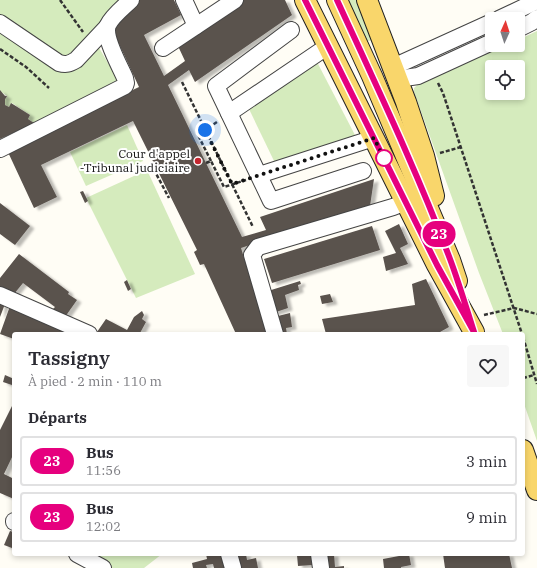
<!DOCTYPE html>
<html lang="fr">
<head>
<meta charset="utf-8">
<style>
  body { margin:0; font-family:"IBM Plex Serif",serif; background:#f7f7f7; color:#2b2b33; height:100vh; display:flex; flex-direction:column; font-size:15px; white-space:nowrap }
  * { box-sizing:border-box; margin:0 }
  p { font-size:13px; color:#7c7c81 }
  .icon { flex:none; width:22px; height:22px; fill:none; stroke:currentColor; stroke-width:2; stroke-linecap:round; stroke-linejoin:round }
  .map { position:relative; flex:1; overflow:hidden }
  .details { position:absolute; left:12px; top:332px; width:513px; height:224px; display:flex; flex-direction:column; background:#fff; border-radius:4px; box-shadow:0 2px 6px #0003 }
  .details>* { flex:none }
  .badge { padding:0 8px; border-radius:13px; font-size:14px; line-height:26px }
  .needle { width:26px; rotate:3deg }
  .tools { position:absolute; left:485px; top:12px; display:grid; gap:8px }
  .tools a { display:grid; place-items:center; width:40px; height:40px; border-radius:4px; background:#fff; box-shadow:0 2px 6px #0003; font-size:20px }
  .you { position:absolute; width:20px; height:20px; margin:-10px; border:3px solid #fff; border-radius:50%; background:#1a73e8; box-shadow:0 0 0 6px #1a73e833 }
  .map>.badge { position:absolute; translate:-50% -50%; box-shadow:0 0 0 2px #fff }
  h2 { padding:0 16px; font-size:15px; line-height:36px }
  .round { display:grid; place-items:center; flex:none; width:42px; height:42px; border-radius:4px; background:#f7f7f7 }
  .overview { display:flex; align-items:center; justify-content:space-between; height:68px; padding:0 16px }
  h1 { font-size:19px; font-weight:600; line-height:30px }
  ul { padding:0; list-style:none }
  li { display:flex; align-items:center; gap:12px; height:50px; margin:0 8px 6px; padding:0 8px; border:2px solid #e1e1e2; border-radius:4px }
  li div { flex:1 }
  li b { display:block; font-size:15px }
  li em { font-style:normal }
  li .badge { min-width:44px; font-weight:700; text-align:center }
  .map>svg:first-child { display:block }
</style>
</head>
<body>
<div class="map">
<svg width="537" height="568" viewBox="0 0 537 568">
  <defs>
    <filter id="shadow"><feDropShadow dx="4.5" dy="2.5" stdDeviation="1" flood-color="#0004"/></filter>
  </defs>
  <rect width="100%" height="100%" fill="#fffdf5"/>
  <!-- green -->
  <g fill="#d5ebbd" fill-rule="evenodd">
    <polygon points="0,0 121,0 91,34 119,82 34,123 28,119 30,115 12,103 9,107 5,105 5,98 6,98 7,96 0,91"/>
    <polygon points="347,0 361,0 375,40 367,41"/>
    <path d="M 537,31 L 537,441 L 523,401 L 523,334 L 503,334 L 479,273 L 414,92 L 414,88 L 417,85 L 506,45 L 518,45 L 518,40 ZM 492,67 L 518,67 L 518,93 L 492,93 Z"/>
    <polygon points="317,62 356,137 275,163 249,109"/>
    <polygon points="127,125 143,161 86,186 70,152"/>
    <polygon points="147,170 195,274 136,298 86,198"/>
    <polygon points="85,554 162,554 144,568 107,568"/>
  </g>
  <!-- building -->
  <g fill="#5a524d" filter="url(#shadow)">
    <polygon points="138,0 174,0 181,15 144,35 164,76 185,61 178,46 244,0 285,0 292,15 195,82 189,70 168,85 242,237 266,230 260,217 374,179 370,206 241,248 267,332 264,334 236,334 204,264 200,265 194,252 197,250 133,121 41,165 57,197 34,208 7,150 139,87 112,29"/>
    <polygon points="0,90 5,96 7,96 6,98 5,99 5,105 9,107 11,103 30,115 28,119 34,123 0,139"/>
    <polygon points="83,191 88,201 85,203 80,192"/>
    <polygon points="0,203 30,226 15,245 0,234"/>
    <polygon points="399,224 408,244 400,248 408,264 386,271 383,257 396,253 385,231"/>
    <polygon points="372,226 380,250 272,283 264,259"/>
    <polygon points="19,254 69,292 68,294 77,300 65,317 51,311 55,307 23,283 14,294 0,288 0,278"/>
    <polygon points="426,279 449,327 440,332 427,334 326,334 322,319 415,305 412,284"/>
    <polygon points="127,280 131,289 128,291 124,282"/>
    <polygon points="300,281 301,284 298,285 299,290 285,295 288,308 273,313 268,291"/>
    <polygon points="330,294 333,302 322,304 320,296"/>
    <polygon points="0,301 5,304 0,317"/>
    <polygon points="10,306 71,334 35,334 33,333 32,334 14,334 14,339 0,334"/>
    <polygon points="142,311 144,315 142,319 146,322 140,333 142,334 102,334 97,332 106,319 127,330 134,317"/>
    <polygon points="290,313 292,327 286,328 287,334 278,334 274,317"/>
    <polygon points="5,375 14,379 12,385 3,382"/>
    <polygon points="14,402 14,456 13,455 4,474 14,479 14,499 0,493 0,430"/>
    <polygon points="10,531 14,532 14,542 12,548 4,545"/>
    <polygon points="206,554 223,554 227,568 214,568 213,564 206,565 207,568 193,568 192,563 207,559"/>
    <polygon points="233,554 246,554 247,560 256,558 258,568 237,568"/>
    <polygon points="311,554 312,565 298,566 297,555"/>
    <polygon points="323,554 334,554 335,567 344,566 344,568 324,568"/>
    <polygon points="398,554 409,554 411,565 401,567 401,568 384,568 383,559 399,556"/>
    <polygon points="443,554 509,554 512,568 445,568"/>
  </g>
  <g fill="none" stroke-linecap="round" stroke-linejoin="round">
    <!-- minor casing -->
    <g stroke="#444" stroke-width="18">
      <g id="minor">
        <polyline points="184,0 196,26"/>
        <polyline points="499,19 537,1"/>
        <path d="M 0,23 L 59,63 C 66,65 69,64 76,60 L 107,27"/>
        <polyline points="518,29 532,22 537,18"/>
        <polyline points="291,30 216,86 271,201 363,171"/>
        <polyline points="163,48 235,0"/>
        <polyline points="393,67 492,22"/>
        <polyline points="398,79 418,76 492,42"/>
        <polyline points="229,113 328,46"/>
        <path d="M 0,149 L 125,86 L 126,83 L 125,78 C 120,66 103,37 108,25 C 112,16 124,7 131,0"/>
        <polyline points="259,175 374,138"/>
        <polyline points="0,295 89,334"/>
        <polyline points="275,334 252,255 258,247 393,207 406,202"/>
        <polyline points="14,521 14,522"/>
        <polyline points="77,554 103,568"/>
        <polyline points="229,554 233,568"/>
        <polyline points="319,554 321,568"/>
      </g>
    </g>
    <!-- major casing -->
    <g stroke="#222" stroke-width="22">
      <g id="major">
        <polyline points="305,0 437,265 474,332"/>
        <polyline points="337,0 372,76 450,260 457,281"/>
        <polyline points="367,0 406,102 424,156 434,196"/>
        <polyline points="523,450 537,490"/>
      </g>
    </g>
    <!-- path -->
    <g stroke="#333" stroke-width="2.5" stroke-dasharray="4 2" stroke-linecap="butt">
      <polyline points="60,0 83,32"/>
      <polyline points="0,49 26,67 49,88"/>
      <polyline points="182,82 253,227"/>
      <polyline points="438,83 443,93 522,334"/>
      <polyline points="440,153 461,147"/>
      <polyline points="211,161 198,135 217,122"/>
      <polyline points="206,163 211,161 224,187 246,180"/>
      <polyline points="151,164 169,198"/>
      <polyline points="484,315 514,308 537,314"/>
      <polyline points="523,337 537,384"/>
      <polyline points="523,378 534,375"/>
    </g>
    <!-- minor -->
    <use href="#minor" stroke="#fff" stroke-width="16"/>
    <!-- major -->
    <use href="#major" stroke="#f9d66b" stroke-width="20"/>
  </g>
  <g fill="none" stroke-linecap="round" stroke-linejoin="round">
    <!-- line casing -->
    <g stroke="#fff" stroke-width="9">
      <path id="line" d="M 305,0 L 437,265 L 474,332 C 466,307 459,283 450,259 C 417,171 376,85 337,0"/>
    </g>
    <!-- line -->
    <use href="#line" stroke="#e6007e" stroke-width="6"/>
    <!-- walk -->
    <polyline stroke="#111" stroke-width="4" stroke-dasharray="0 7.2" points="205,130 232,184 374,138 387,164 384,158"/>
  </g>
  <!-- markers -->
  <circle fill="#fff" stroke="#e6007e" stroke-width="2" cx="384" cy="158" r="8"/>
  <circle fill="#c4262e" stroke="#fff" stroke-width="1.5" cx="198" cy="161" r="4"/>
  <g text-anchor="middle" stroke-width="4" stroke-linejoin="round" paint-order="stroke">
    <!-- poi labels -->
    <g font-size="12" fill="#111" stroke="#fff" text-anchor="end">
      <text x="190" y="158">Cour d'appel<tspan x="190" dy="14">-Tribunal judiciaire</tspan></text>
    </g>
  </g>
</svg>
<div class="tools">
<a><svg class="needle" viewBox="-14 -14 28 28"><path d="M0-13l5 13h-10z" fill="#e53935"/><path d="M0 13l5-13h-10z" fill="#7c7c81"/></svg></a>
<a><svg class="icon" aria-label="locate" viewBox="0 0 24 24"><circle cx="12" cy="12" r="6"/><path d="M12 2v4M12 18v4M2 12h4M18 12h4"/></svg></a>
</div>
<div class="you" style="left:205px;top:130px"></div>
<b class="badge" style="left:439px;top:234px;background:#e6007e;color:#fff">23</b>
<section class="details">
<div class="overview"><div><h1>Tassigny</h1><p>À pied · 2 min · 110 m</p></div><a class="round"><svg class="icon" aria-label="heart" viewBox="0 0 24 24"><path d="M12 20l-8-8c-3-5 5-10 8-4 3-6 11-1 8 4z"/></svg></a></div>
<h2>Départs</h2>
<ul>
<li><span class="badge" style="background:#e6007e;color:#fff">23</span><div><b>Bus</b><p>11:56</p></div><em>3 min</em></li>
<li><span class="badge" style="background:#e6007e;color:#fff">23</span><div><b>Bus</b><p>12:02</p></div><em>9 min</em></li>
</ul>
</section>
</div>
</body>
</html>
